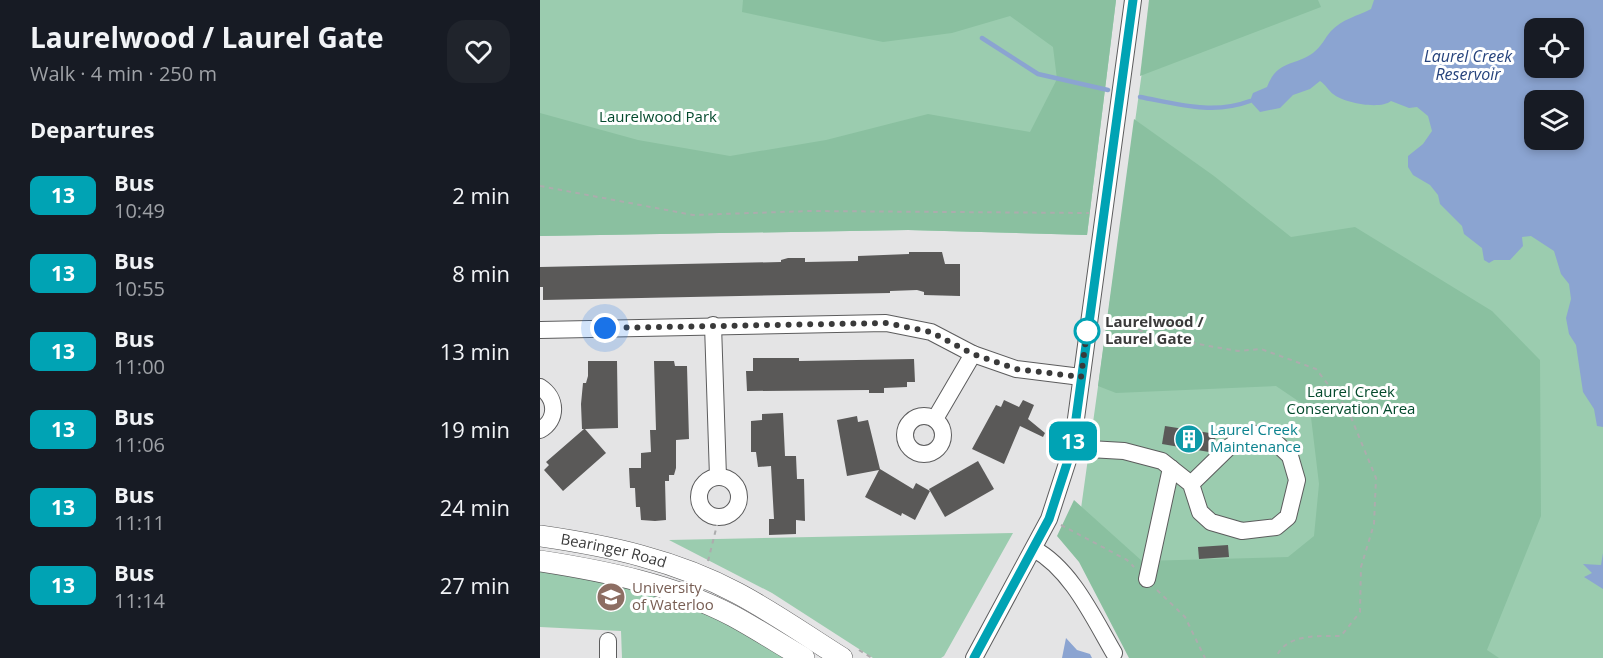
<!DOCTYPE html>
<html lang="en">
<head>
<meta charset="utf-8">
<style>
  body { margin:0; font-family:"Open Sans",sans-serif; background:#20242c; color:#f1f3f6; height:100vh; display:flex; flex-direction:column; font-size:22px; white-space:nowrap }
  * { box-sizing:border-box; margin:0 }
  p { font-size:20px; color:#9ea1a6 }
  .icon { flex:none; width:33px; height:33px; fill:none; stroke:currentColor; stroke-width:2; stroke-linecap:round; stroke-linejoin:round }
  .map { position:relative; flex:1; overflow:hidden }
  .details { display:flex; flex-direction:column; background:#171b24; width:540px }
  .details>* { flex:none }
  .badge { padding:0 12px; border-radius:9px; font-size:21px; line-height:39px }
  .tools { position:absolute; left:984px; top:18px; display:grid; gap:12px }
  .tools a { display:grid; place-items:center; width:60px; height:60px; border-radius:12px; background:#171b24; box-shadow:0 3px 9px #0003; font-size:30px }
  .you { position:absolute; width:30px; height:30px; margin:-15px; border:4px solid #fff; border-radius:50%; background:#1a73e8; box-shadow:0 0 0 9px #1a73e833 }
  .map>.badge { position:absolute; translate:-50% -50%; box-shadow:0 0 0 3px #fff }
  h2 { padding:0 30px; font-size:22px; line-height:54px }
  .round { display:grid; place-items:center; flex:none; width:63px; height:63px; border-radius:18px; background:#20242c }
  .overview { display:flex; align-items:center; justify-content:space-between; height:102px; padding:0 30px }
  h1 { font-size:28px; font-weight:700; line-height:45px }
  ul { padding:0; list-style:none }
  li { display:flex; align-items:center; gap:18px; height:78px; padding:0 30px }
  li div { flex:1 }
  li b { display:block; font-size:22px }
  li em { font-style:normal }
  li .badge { min-width:66px; font-weight:700; text-align:center }
  main { display:flex; flex:1; min-height:0 }
  .map>svg:first-child { display:block }
</style>
</head>
<body>
<main>
<section class="details">
<div class="overview"><div><h1>Laurelwood / Laurel Gate</h1><p>Walk · 4 min · 250 m</p></div><a class="round"><svg class="icon" aria-label="heart" viewBox="0 0 24 24"><path d="M12 20l-8-8c-3-5 5-10 8-4 3-6 11-1 8 4z"/></svg></a></div>
<h2>Departures</h2>
<ul>
<li><span class="badge" style="background:#00a3b4;color:#fff">13</span><div><b>Bus</b><p>10:49</p></div><em>2 min</em></li>
<li><span class="badge" style="background:#00a3b4;color:#fff">13</span><div><b>Bus</b><p>10:55</p></div><em>8 min</em></li>
<li><span class="badge" style="background:#00a3b4;color:#fff">13</span><div><b>Bus</b><p>11:00</p></div><em>13 min</em></li>
<li><span class="badge" style="background:#00a3b4;color:#fff">13</span><div><b>Bus</b><p>11:06</p></div><em>19 min</em></li>
<li><span class="badge" style="background:#00a3b4;color:#fff">13</span><div><b>Bus</b><p>11:11</p></div><em>24 min</em></li>
<li><span class="badge" style="background:#00a3b4;color:#fff">13</span><div><b>Bus</b><p>11:14</p></div><em>27 min</em></li>
</ul>
</section>
<div class="map">
<svg width="1063" height="658" viewBox="0 0 1063 658">
  <rect width="100%" height="100%" fill="#e4e4e5"/>
  <!-- green -->
  <g fill="#9bccaf" fill-rule="evenodd">
    <polygon points="0,0 576,0 547,235 368,230 0,236"/>
    <path d="M 612,0 L 1063,0 L 1063,658 L 661,658 L 538,530 ZM 994,28 L 1034,28 L 1034,68 L 994,68 ZM 994,100 L 1034,100 L 1034,140 L 994,140 Z"/>
    <polygon points="473,533 404,656 401,658 333,658 232,593 129,540"/>
    <polygon points="0,562 104,582 256,658 82,658 81,631 0,627"/>
  </g>
  <!-- forest -->
  <g fill="#8ac0a0">
    <polygon points="203,0 576,0 547,235 368,230 0,236 0,113 98,140 190,156 286,140 388,114 490,132 517,79 513,47 470,16 412,33 343,42 202,12"/>
    <polygon points="609,0 778,0 781,7 600,76"/>
    <polygon points="594,119 674,176 751,237 815,227 952,311 1000,360 1001,516 947,650 959,658 589,658 539,562 517,536 534,500 602,561 748,557 774,536 779,484 770,409 736,386 576,393 558,386"/>
  </g>
  <!-- water -->
  <g fill="#8ba4d1" fill-rule="evenodd">
    <path d="M 834,0 L 1063,0 L 1063,427 L 1057,426 L 1054,409 L 1043,392 L 1036,345 L 1029,334 L 1026,318 L 1031,299 L 1029,284 L 1021,274 L 1014,251 L 991,236 L 982,237 L 983,246 L 970,260 L 954,260 L 949,263 L 944,260 L 942,248 L 924,234 L 922,226 L 900,204 L 898,195 L 890,185 L 873,175 L 868,167 L 868,156 L 883,144 L 892,131 L 888,116 L 877,107 L 869,108 L 851,101 C 840,110 804,103 793,94 C 788,90 786,85 780,81 L 770,89 L 753,95 L 740,108 L 720,112 L 710,101 L 713,93 L 727,87 C 737,60 755,66 773,53 C 782,46 784,39 791,31 C 802,19 818,16 831,9 ZM 1034,28 L 1034,68 L 994,68 L 994,28 ZM 1034,100 L 1034,140 L 994,140 L 994,100 Z"/>
    <polygon points="1063,553 1063,589 1044,577 1052,573 1043,564 1061,565"/>
    <polygon points="526,638 537,650 550,654 552,658 522,658"/>
  </g>
  <g fill="none" stroke-linecap="round" stroke-linejoin="round">
    <!-- stream -->
    <g stroke="#8ba4d1" stroke-width="4.5">
      <polyline points="442,38 498,74 568,90"/>
      <path d="M 600,97 C 638,104 673,115 710,101"/>
    </g>
  </g>
  <!-- building -->
  <g fill="#5a5958">
    <polygon points="369,252 402,252 405,264 420,264 420,296 384,295 384,292 377,290 350,291 350,293 3,300 3,287 0,287 0,267 241,262 241,260 248,258 265,258 265,262 318,261 318,256 369,254"/>
    <polygon points="213,358 259,358 259,361 374,359 375,382 367,382 367,387 344,388 344,393 329,393 329,390 207,391 206,371 213,371"/>
    <polygon points="48,361 77,361 78,428 45,429 66,453 23,491 4,470 9,465 6,462 44,429 42,429 41,404 43,383 46,383 48,376"/>
    <polygon points="114,361 134,361 135,366 147,366 149,439 136,440 136,468 134,475 129,475 129,481 125,481 126,520 115,521 101,520 100,507 96,507 95,488 90,488 89,468 101,468 101,453 111,452 110,430 116,430"/>
    <polygon points="464,400 479,407 483,400 494,405 488,419 505,433 503,437 480,426 464,464 432,449 456,405 461,407"/>
    <polygon points="243,413 245,456 256,456 257,479 264,479 265,521 256,520 256,534 229,535 229,519 234,519 231,466 218,467 216,452 211,452 211,421 222,420 222,414"/>
    <polygon points="317,416 318,422 328,420 340,469 373,489 376,483 390,491 375,520 362,513 361,516 325,497 339,470 307,476 297,420"/>
    <polygon points="625,426 676,434 674,447 669,452 622,444"/>
    <polygon points="438,461 454,489 405,517 389,489"/>
    <polygon points="688,545 689,557 659,559 658,547"/>
  </g>
  <g fill="none" stroke-linecap="round" stroke-linejoin="round">
    <!-- minor casing -->
    <g stroke="#5c5c5d" stroke-width="18">
      <g id="minor">
        <polyline points="173,325 178,477"/>
        <polyline points="0,330 346,323 391,332 433,354 476,369 541,377"/>
        <path d="M 0,387 C 17,398 18,420 0,430"/>
        <circle cx="384" cy="435" r="19"/>
        <polyline points="395,419 433,354"/>
        <polyline points="532,448 584,451 622,461 651,484 660,512 671,522 702,531 736,527 748,517 757,480 750,456 731,438 711,433 689,447 651,484"/>
        <circle cx="179" cy="497" r="20"/>
        <path d="M 494,549 C 531,569 553,617 574,653"/>
        <polyline points="607,579 631,468"/>
        <polyline points="68,641 68,658"/>
        <polyline points="434,658 509,519 532,448 593,0"/>
      </g>
    </g>
    <!-- major casing -->
    <g stroke="#5c5c5d" stroke-width="22">
      <g id="major">
        <path id="s1" d="M 0,536 C 69,546 135,560 197,593 C 233,612 267,636 302,658"/>
        <path d="M 0,561 C 65,571 134,585 193,616 C 217,629 240,644 264,658"/>
      </g>
    </g>
    <!-- path -->
    <g stroke="#acacad" stroke-width="2" stroke-dasharray="4.5 4.5" stroke-linecap="butt">
      <polyline points="0,186 153,215 270,211 549,213"/>
      <path d="M 564,320 L 621,337 L 669,346 L 698,351 L 721,349 L 776,369 L 808,410 L 836,478 L 834,524 L 821,567 L 820,612 L 801,636 C 780,636 745,633 736,658"/>
      <polyline points="521,525 587,560 594,567"/>
      <polyline points="168,561 179,517"/>
      <polyline points="617,590 645,617 665,658"/>
      <polyline points="319,650 332,658"/>
    </g>
    <!-- minor -->
    <use href="#minor" stroke="#fff" stroke-width="16"/>
    <!-- major -->
    <use href="#major" stroke="#fff" stroke-width="21"/>
  </g>
  <g fill="none" stroke-linecap="round" stroke-linejoin="round">
    <!-- line casing -->
    <g stroke="#fff" stroke-width="14">
      <polyline id="line" points="434,658 509,519 532,448 593,0"/>
    </g>
    <!-- line -->
    <use href="#line" stroke="#00a3b4" stroke-width="9"/>
    <!-- walk -->
    <polyline stroke="#3a3a3a" stroke-width="6" stroke-dasharray="0 10.8" points="65,328 346,323 391,332 433,354 476,369 541,377 547,331"/>
  </g>
  <!-- icons -->
  <defs>
    <g id="building-disc" transform="scale(1.5)"><circle r="9.5" fill="#0f9aa8" stroke="#fff"/><path d="M-4-6H4V6H1V3H-1V6H-4ZM-2.5-4.3h1.7v1.8h-1.7ZM.8-4.3h1.7v1.8H.8ZM-2.5-1h1.7V.8h-1.7ZM.8-1h1.7V.8H.8Z" fill="#fff"/></g>
    <g id="university-disc" transform="scale(1.5)"><circle r="9.5" fill="#8d6e63" stroke="#fff"/><path d="M0-5L7-2L0 1L-7-2ZM-4 1L0 2.5L4 1V4Q0 6-4 4Z" fill="#fff"/></g>
  </defs>
  <g fill-rule="evenodd">
    <use href="#building-disc" x="649" y="439"/>
    <use href="#university-disc" x="71" y="597"/>
  </g>
  <!-- markers -->
  <circle fill="#fff" stroke="#00a3b4" stroke-width="3" cx="547" cy="331" r="12"/>
  <g text-anchor="middle" stroke-width="6" stroke-linejoin="round" paint-order="stroke">
    <!-- park labels -->
    <g font-size="15" fill="#044a2d" stroke="#fff">
      <text x="118" y="122">Laurelwood Park</text>
      <text x="811" y="397">Laurel Creek<tspan x="811" dy="17">Conservation Area</tspan></text>
    </g>
    <!-- stop labels -->
    <g font-size="15" font-weight="bold" fill="#3a3a3a" stroke="#fff" text-anchor="start">
      <text x="565" y="327">Laurelwood /<tspan x="565" dy="17">Laurel Gate</tspan></text>
    </g>
    <!-- culture labels -->
    <g font-size="15" fill="#0d838f" stroke="#fff" text-anchor="start">
      <text x="670" y="435">Laurel Creek<tspan x="670" dy="17">Maintenance</tspan></text>
    </g>
    <!-- street labels -->
    <g font-size="15" fill="#3a3a3a" stroke="#fff">
      <text dy="5" stroke="none"><textPath href="#s1" startOffset="75">Bearinger Road</textPath></text>
    </g>
    <!-- education labels -->
    <g font-size="15" fill="#785e54" stroke="#fff" text-anchor="start">
      <text x="92" y="593">University<tspan x="92" dy="17">of Waterloo</tspan></text>
    </g>
    <!-- water labels -->
    <g font-size="16" font-style="italic" fill="#26437c" stroke="#fff">
      <text x="928" y="62">Laurel Creek<tspan x="928" dy="18">Reservoir</tspan></text>
    </g>
  </g>
</svg>
<div class="tools">
<a><svg class="icon" aria-label="locate" viewBox="0 0 24 24"><circle cx="12" cy="12" r="6"/><path d="M12 2v4M12 18v4M2 12h4M18 12h4"/></svg></a>
<a><svg class="icon" aria-label="layers" viewBox="0 0 24 24"><path d="M12 4l9 5-9 5-9-5zM3 14l9 5 9-5"/></svg></a>
</div>
<div class="you" style="left:65px;top:328px"></div>
<b class="badge" style="left:533px;top:441px;background:#00a3b4;color:#fff">13</b>
</div>
</main>
</body>
</html>
